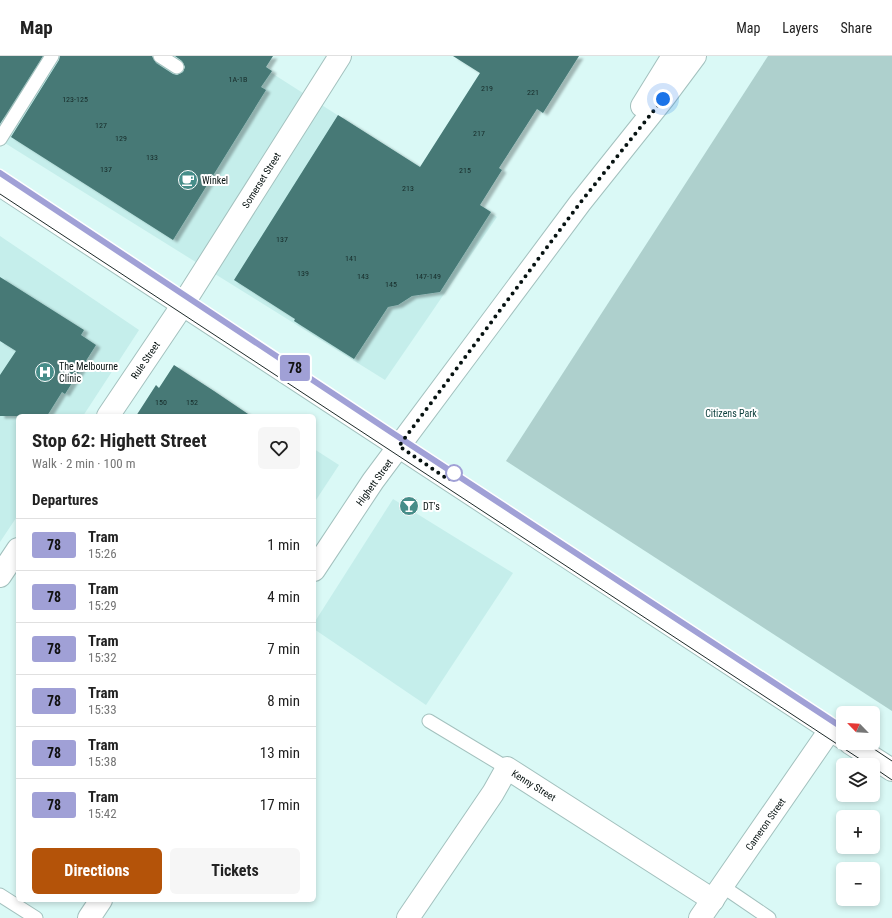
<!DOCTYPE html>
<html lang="en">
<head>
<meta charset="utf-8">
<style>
  body { margin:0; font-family:"Roboto Condensed",sans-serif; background:#f6f6f6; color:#222; height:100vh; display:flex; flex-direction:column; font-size:15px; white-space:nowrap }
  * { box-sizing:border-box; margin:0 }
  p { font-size:13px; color:#767676 }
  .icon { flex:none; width:22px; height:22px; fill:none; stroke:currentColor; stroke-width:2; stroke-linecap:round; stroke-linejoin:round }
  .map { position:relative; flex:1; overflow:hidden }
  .panel { position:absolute; left:16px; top:358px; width:300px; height:488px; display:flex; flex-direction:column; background:#fff; border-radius:6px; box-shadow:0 2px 6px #0003 }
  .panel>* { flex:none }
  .badge { padding:0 8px; border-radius:3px; font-size:14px; line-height:26px }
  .needle { width:26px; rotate:295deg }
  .controls { position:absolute; left:836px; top:650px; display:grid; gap:8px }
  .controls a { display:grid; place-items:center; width:44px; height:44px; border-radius:6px; background:#fff; box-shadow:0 2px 6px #0003; font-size:20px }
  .you { position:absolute; width:20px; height:20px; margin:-10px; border:3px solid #fff; border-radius:50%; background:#1a73e8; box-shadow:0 0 0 6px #1a73e833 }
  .map>.badge { position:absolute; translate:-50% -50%; box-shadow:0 0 0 2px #fff }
  h2 { padding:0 16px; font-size:15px; line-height:36px }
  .round { display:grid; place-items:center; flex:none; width:42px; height:42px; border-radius:6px; background:#f6f6f6 }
  .headline { display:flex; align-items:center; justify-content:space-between; height:68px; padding:0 16px }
  h1 { font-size:19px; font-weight:700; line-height:30px }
  .action { display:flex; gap:8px; margin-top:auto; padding:8px 16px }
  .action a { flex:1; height:46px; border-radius:6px; background:#b45309; color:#fff; font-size:16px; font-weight:700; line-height:46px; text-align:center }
  .action a+a { background:#f6f6f6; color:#222 }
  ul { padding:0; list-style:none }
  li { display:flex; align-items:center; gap:12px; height:52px; padding:0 16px; border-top:1px solid #e0e0e0 }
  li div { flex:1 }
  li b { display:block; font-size:15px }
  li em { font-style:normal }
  li .badge { min-width:44px; font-weight:700; text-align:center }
  header { display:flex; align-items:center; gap:24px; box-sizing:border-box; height:56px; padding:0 20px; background:#fff; border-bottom:1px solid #e0e0e0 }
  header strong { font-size:19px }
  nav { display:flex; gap:22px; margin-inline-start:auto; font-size:14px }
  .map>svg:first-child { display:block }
</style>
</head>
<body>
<header>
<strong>Map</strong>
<nav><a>Map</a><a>Layers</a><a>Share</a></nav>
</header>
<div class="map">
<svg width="892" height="862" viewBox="0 0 892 862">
  <defs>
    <filter id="shadow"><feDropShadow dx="4.5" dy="2.5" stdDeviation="1" flood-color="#0004"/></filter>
  </defs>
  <rect width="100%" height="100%" fill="#daf9f6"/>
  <!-- built -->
  <g fill="#c5eeeb">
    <polygon points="38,0 245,0 497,161 385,324 0,84 0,60"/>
    <polygon points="0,180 139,274 83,360 18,360 18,459 0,486"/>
    <polygon points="314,393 339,409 314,447"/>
    <polygon points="393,443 513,517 426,649 314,573 314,567"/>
  </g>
  <!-- green -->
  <polygon fill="#aed0cd" points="768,0 892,0 892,655 506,405"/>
  <!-- building -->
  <g fill="#467976" filter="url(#shadow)">
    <polygon points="0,0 43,0 0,68"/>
    <polygon points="60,0 152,0 156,7 173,18 177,19 183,16 185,11 182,5 175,0 273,0 266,11 272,15 261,31 266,34 173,184 11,81 59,4"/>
    <polygon points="453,0 579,0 543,57 537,53 499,112 502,114 480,149 491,156 440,236 412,240 398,249 388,251 354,303 294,265 295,263 234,224 338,59 420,111 480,17"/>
    <polygon points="0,221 84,274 81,279 96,289 65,338 62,336 47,360 0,360 0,319 16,295 0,285"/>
    <polygon points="174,309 214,335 251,360 136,360 156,329 159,332"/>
  </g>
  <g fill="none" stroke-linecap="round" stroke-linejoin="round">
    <!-- service casing -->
    <g stroke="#a3c1be" stroke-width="15">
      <g id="service">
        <polyline points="160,0 177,11"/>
        <polyline points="0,83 52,0"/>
        <polyline points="429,665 507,712"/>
        <polyline points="722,830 769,862"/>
        <polyline points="0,839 36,862"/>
      </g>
    </g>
    <!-- minor casing -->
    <g stroke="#a3c1be" stroke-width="24">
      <g id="minor">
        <polyline points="108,360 178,256 340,0"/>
        <polyline points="0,520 18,493"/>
        <polyline points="408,862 493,737 507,712 713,844"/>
        <polyline points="700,862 830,674"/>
      </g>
    </g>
    <!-- tertiary casing -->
    <g stroke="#a3c1be" stroke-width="24">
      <g id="tertiary">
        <polyline points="642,50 673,0"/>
        <polyline points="314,514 373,425 580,147 663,43 695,0"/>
        <polyline points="89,862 101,844"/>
      </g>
    </g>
    <!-- secondary casing -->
    <g stroke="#a3c1be" stroke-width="24">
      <g id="secondary">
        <polyline points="0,129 843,682"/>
        <polyline points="850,687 892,714"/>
      </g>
    </g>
    <!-- service -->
    <use href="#service" stroke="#fff" stroke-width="13"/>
    <!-- minor -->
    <use href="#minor" stroke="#fff" stroke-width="22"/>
    <!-- tertiary -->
    <use href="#tertiary" stroke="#fff" stroke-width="22"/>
    <!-- secondary -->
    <use href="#secondary" stroke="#fff" stroke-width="22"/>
    <!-- tram -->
    <g stroke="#1d2a29" stroke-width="1">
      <polyline points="0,117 366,360 843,672"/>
      <polyline points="0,138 869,709"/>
      <polyline points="865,687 892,705"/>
      <polyline points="873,711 892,724"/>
    </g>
  </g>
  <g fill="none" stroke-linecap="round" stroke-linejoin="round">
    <!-- line casing -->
    <g stroke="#fff" stroke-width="9">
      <polyline id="line" points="0,117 391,376 843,672"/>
    </g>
    <!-- line -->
    <use href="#line" stroke="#a0a0d6" stroke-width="6"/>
    <!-- walk -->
    <polyline stroke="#071211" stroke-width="4" stroke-dasharray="0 7.2" points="454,417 449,424 399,390 580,147 663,43"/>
  </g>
  <!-- icons -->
  <defs>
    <g id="cafe-disc" transform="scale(1)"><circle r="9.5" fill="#468d89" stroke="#fff"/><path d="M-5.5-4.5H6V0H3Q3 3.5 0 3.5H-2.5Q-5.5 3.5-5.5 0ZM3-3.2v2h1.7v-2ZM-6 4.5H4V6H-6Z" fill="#fff"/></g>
    <g id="hospital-disc" transform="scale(1)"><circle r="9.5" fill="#468d89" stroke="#fff"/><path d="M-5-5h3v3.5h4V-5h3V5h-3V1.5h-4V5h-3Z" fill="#fff"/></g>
    <g id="bar-disc" transform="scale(1)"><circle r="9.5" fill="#468d89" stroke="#fff"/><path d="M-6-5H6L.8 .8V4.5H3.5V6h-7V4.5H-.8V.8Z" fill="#fff"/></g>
  </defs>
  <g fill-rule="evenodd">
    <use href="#cafe-disc" x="188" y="124"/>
    <use href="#hospital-disc" x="45" y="316"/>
    <use href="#bar-disc" x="409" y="450"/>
  </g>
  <!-- markers -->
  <circle fill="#fff" stroke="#a0a0d6" stroke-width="2" cx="454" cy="417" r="8"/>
  <g text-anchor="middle" stroke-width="4" stroke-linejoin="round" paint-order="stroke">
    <!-- number labels -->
    <g font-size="8" fill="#172c2a">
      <text x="238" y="26">1A-1B</text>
      <text x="487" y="35">219</text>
      <text x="533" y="39">221</text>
      <text x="75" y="46">123-125</text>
      <text x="101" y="72">127</text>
      <text x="479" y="80">217</text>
      <text x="121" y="85">129</text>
      <text x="152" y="104">133</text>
      <text x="106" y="116">137</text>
      <text x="465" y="117">215</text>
      <text x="408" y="135">213</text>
      <text x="282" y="186">137</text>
      <text x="351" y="205">141</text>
      <text x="303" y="220">139</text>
      <text x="363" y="223">143</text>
      <text x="428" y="223">147-149</text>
      <text x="391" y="231">145</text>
      <text x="161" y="349">150</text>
      <text x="192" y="349">152</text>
    </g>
    <!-- poi labels -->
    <g font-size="10" fill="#071211" stroke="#fff" text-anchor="start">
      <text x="202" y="128">Winkel</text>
      <text x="59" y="314">The Melbourne<tspan x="59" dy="12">Clinic</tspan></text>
      <text x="423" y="454">DT's</text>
    </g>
    <!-- street labels -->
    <g font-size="10" fill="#071211" stroke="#fff">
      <text transform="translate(261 124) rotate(-58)" y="4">Somerset Street</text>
      <text transform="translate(145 304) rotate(-56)" y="4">Rule Street</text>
      <text transform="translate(374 426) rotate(-54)" y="4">Highett Street</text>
      <text transform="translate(534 729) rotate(32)" y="4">Kenny Street</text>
      <text transform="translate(765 768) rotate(-55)" y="4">Cameron Street</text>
    </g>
    <!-- park labels -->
    <g font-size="10" fill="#0f413e" stroke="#fff">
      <text x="731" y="361">Citizens Park</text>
    </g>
  </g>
</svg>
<div class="controls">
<a><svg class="needle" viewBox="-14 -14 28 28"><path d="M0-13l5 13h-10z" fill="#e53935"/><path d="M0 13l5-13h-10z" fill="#767676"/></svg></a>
<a><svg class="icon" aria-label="layers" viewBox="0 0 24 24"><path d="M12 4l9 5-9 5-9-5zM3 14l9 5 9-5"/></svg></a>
<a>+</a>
<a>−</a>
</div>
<div class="you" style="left:663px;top:43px"></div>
<b class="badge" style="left:295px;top:312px;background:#a0a0d6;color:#111">78</b>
<section class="panel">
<div class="headline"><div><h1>Stop 62: Highett Street</h1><p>Walk · 2 min · 100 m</p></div><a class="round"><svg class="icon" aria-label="heart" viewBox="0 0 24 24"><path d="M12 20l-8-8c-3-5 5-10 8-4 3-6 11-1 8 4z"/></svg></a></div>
<h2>Departures</h2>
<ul>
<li><span class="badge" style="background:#a0a0d6;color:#111">78</span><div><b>Tram</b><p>15:26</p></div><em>1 min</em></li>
<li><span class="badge" style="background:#a0a0d6;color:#111">78</span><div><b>Tram</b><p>15:29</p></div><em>4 min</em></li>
<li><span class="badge" style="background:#a0a0d6;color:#111">78</span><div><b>Tram</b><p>15:32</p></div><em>7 min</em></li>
<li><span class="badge" style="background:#a0a0d6;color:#111">78</span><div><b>Tram</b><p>15:33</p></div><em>8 min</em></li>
<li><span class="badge" style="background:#a0a0d6;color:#111">78</span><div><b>Tram</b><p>15:38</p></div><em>13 min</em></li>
<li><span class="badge" style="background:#a0a0d6;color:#111">78</span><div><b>Tram</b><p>15:42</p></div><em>17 min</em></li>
</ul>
<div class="action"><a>Directions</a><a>Tickets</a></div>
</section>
</div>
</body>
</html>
